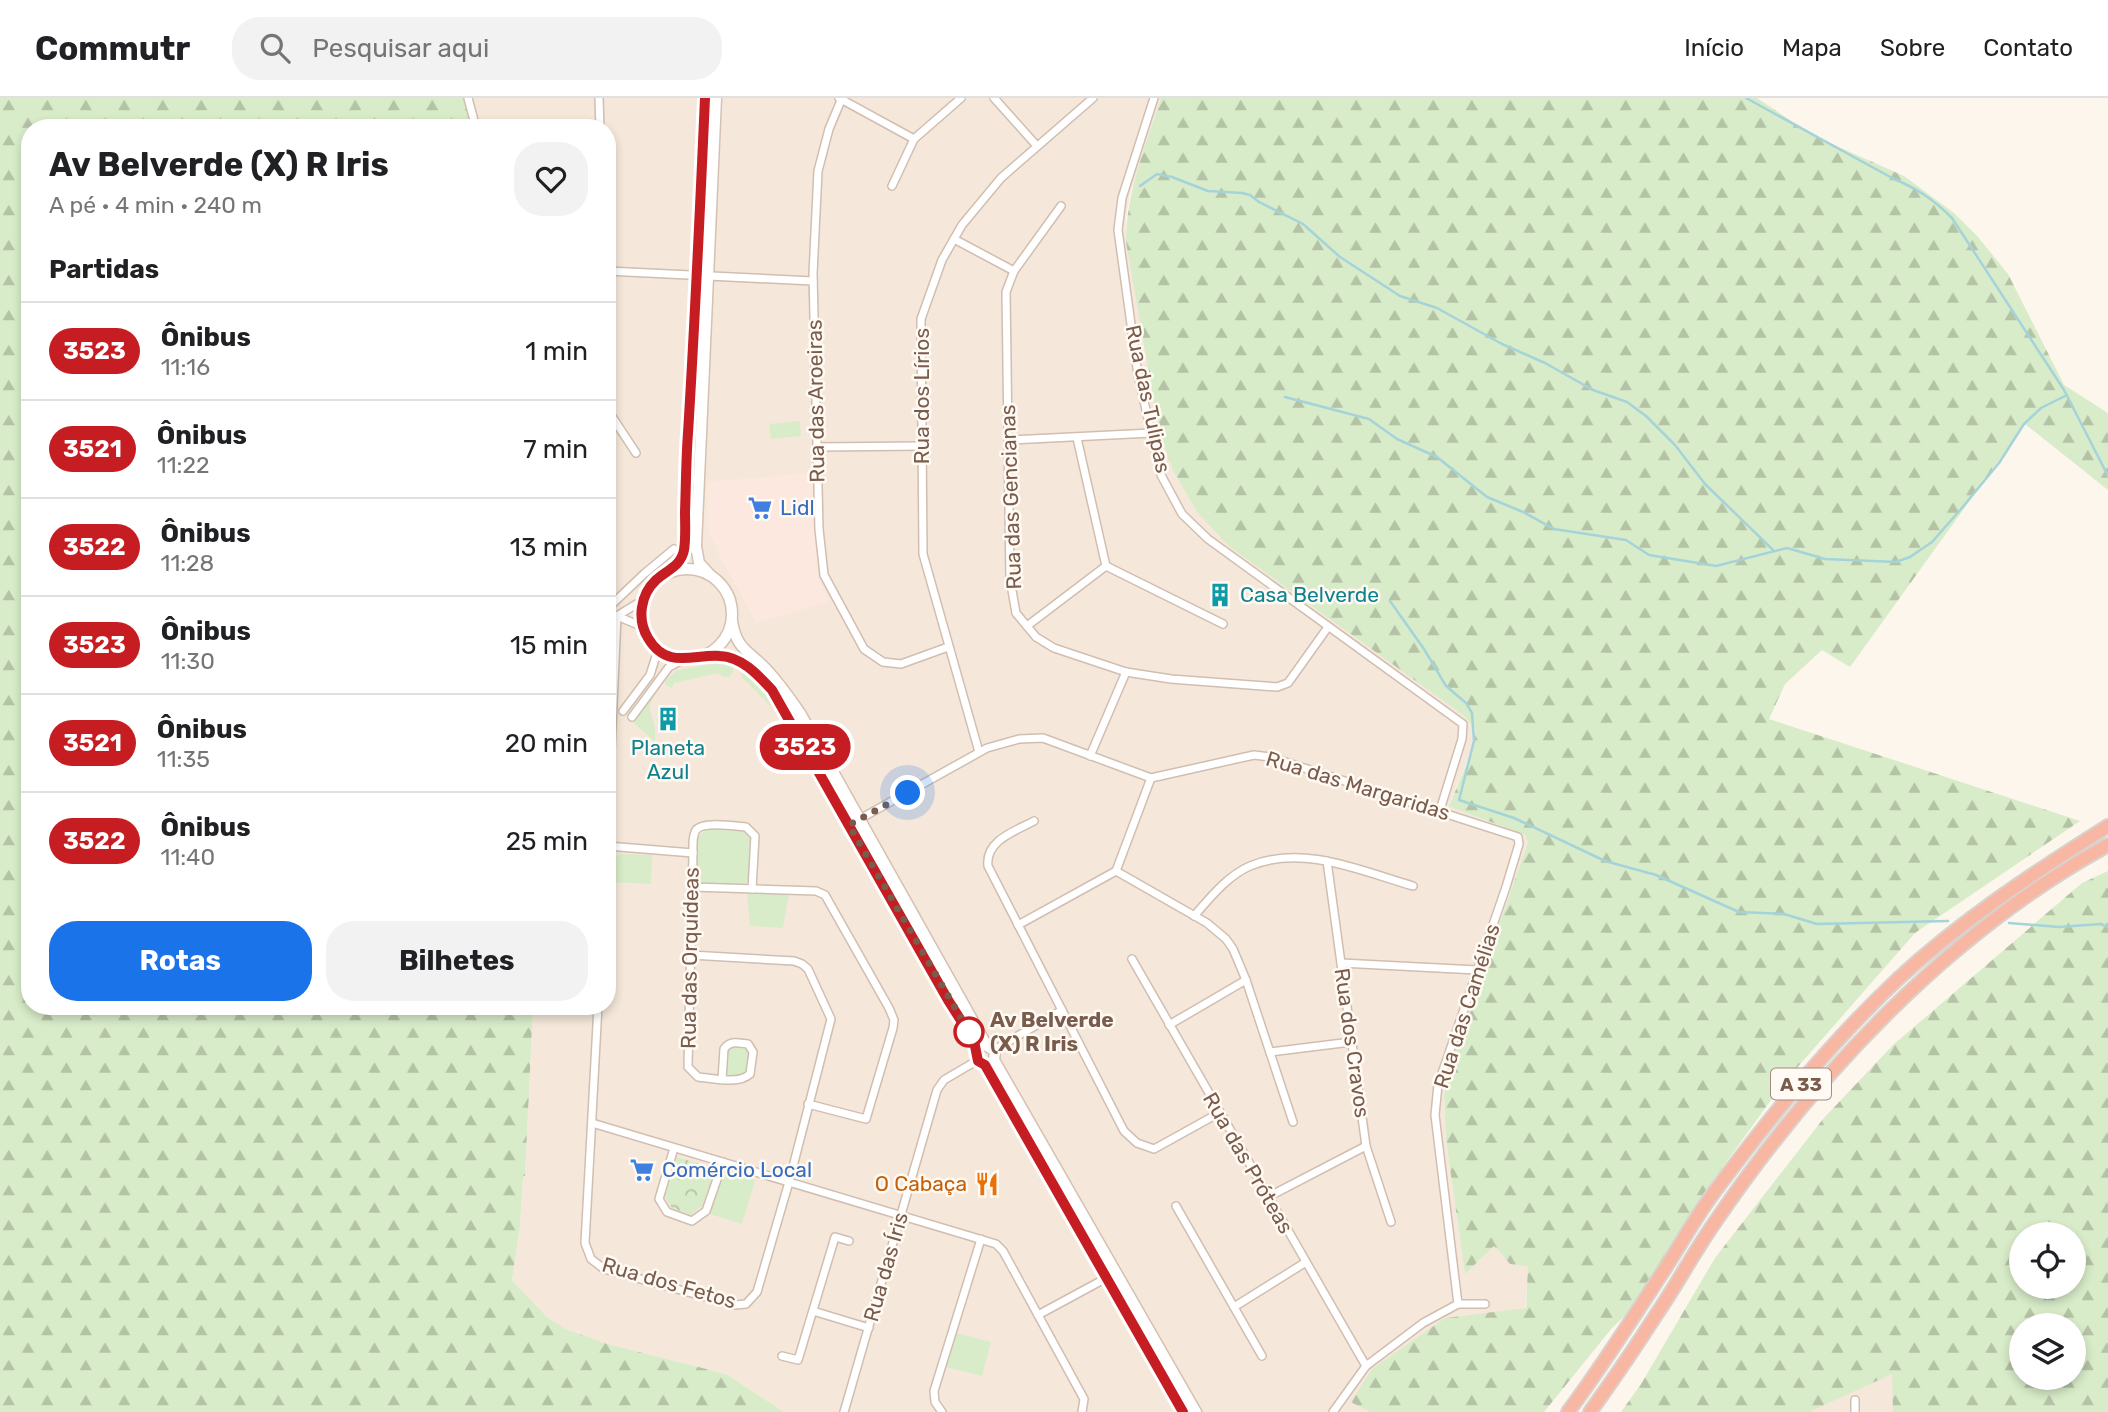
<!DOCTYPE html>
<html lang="pt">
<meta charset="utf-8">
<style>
:root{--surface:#fff;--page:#f2f2f2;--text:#202124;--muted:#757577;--line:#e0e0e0;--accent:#1a73e8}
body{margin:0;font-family:Rubik,sans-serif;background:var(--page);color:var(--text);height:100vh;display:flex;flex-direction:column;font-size:26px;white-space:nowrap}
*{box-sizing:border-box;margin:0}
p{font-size:23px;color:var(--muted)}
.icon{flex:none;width:38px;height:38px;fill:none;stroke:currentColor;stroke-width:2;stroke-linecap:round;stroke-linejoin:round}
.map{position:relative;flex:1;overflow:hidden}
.drawer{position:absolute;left:21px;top:21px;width:595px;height:896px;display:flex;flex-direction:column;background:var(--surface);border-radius:28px;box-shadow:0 4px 10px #0003}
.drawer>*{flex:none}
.badge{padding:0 14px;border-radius:23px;font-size:24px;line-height:46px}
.buttons{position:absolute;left:2009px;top:1124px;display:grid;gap:14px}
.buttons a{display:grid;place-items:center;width:77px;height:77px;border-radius:50%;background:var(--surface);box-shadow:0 4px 10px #0003;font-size:35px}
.you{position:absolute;width:35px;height:35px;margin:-18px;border:5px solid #fff;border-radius:50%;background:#1a73e8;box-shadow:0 0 0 10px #1a73e833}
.map>.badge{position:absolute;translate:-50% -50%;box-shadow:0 0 0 4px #fff}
h2{padding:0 28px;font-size:26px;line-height:63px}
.round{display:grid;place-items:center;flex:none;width:74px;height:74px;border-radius:28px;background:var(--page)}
.head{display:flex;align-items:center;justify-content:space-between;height:119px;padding:0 28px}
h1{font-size:33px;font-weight:700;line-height:52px}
.button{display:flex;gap:14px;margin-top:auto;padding:14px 28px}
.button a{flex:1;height:80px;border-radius:28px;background:var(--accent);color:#fff;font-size:28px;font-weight:700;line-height:80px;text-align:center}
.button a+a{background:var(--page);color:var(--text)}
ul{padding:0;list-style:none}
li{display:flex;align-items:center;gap:21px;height:98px;padding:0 28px;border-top:2px solid var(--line)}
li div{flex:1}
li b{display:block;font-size:26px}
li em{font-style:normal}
li .badge{min-width:77px;font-weight:700;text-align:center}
header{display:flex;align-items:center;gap:42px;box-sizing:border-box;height:98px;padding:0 35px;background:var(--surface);border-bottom:2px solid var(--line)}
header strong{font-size:33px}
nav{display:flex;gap:38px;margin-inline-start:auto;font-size:24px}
.search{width:490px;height:63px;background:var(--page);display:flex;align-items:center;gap:18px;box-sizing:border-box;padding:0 24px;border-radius:28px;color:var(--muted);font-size:26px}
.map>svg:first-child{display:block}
.residential{fill:#f5e8da}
.commercial{fill:#fde8e0}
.grass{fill:#d8ecc9}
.forest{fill:url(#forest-firs);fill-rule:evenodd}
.park{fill:url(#park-crowns)}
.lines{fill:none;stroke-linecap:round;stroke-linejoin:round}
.stream{stroke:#a5d3da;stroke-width:2.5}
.minor-casing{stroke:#d1beb0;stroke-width:10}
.secondary-casing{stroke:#d6c0b0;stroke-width:13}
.motorway-casing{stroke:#dad1cd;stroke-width:16}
.minor{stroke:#fff;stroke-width:7}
.secondary{stroke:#fff;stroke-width:10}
.motorway{stroke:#f7b7a3;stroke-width:12}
.line-casing{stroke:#fff;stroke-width:16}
.line{stroke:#c61d23;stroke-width:10}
.walk{stroke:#7a5c4d;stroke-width:7;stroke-dasharray:0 12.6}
.stop-dot{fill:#fff;stroke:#c61d23;stroke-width:3.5}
.labels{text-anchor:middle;stroke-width:5;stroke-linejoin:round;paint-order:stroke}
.shield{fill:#fffaf3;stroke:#a28b7f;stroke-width:2}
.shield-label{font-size:19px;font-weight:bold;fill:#7a5c4d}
.street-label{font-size:21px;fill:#7a5c4d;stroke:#fffaf3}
.shop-label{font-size:21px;fill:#366cbe;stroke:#fffaf3;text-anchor:start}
.culture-label{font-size:21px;fill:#0d838f;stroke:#fffaf3;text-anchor:start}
.stop-label{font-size:21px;font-weight:bold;fill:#7a5c4d;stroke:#fffaf3;text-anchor:start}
.food-label{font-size:21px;fill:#c56008;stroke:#fffaf3;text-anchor:end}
</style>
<header>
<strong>Commutr</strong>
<div class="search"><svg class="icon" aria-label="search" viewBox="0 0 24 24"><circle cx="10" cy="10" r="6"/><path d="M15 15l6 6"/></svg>Pesquisar aqui</div>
<nav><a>Início</a><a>Mapa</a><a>Sobre</a><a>Contato</a></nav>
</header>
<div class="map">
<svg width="2108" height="1314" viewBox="0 0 2108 1314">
<defs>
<pattern id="forest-firs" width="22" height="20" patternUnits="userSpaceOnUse" patternTransform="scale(1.75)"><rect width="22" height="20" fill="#d8ecc9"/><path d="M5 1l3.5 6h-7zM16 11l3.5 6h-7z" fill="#b4c2a5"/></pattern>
<pattern id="park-crowns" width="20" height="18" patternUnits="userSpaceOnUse" patternTransform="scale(1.75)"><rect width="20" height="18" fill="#d8ecc9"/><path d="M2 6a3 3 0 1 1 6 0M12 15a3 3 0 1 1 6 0" fill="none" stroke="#b4c2a5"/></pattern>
</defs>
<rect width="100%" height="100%" fill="#fdf6ec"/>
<g class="residential">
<polygon points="464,0 1161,0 1130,96 1126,120 1126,144 1132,173 1463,617 1477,631 1469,659 1449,707 1525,737 1528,744 1454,955 1444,996 1446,1042 1465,1175 1494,1148 1510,1166 1529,1167 1525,1211 1445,1220 1352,1304 1370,1314 784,1314 726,1276 604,1245 566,1231 548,1220 512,1182 520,1128 523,1078 525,1077 533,908 607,908 607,30 472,30"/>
<polygon points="1910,1244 1907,1314 1803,1314"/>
</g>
<polygon class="commercial" points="814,375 818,481 829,503 757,525 720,459 708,430 707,384"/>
<g class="grass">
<polygon points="800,323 801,338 771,341 769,326"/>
<polygon points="724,564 735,569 729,579 724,579 718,575 674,585 672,590 666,587 665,583 677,572"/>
<path d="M742,571C757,581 767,593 777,607L775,609L769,607L741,578Z"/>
<polygon points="659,590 649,608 655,630 655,644 634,625"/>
<path d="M707,731C721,732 741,728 750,739L748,782L745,786L701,787L696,783L698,739Z"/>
<polygon points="620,756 652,757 651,786 608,784 611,763"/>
<polygon points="747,794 789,795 783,830 750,828"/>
<polygon points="730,948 745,948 750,951 747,976 741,979 725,978 726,952"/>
<polygon points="732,1073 755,1082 742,1126 710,1116 723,1079 726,1075"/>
<polygon points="956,1235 991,1244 982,1278 946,1269"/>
</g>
<g class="forest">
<polygon points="0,0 464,0 472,30 30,30 30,908 533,908 525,1078 523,1078 520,1128 512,1182 548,1220 566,1231 604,1245 726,1276 784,1314 0,1314"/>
<path d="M1161,0H1757L1814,38L1904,78L1954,115L1978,139L2008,176L2064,287L2108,315V392L2025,326L1850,569L1822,552L1785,586L1769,621L2080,723L1915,835L1781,988L1704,1095L1632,1211L1612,1230L1544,1314H1370L1351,1304L1372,1271L1445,1220L1526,1210L1528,1168L1510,1166L1494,1148L1465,1176L1446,1042L1444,996L1454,955L1528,744L1525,737L1449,708L1472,653L1476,631L1463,617L1230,449L1198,415L1174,374L1160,338L1126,144C1126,94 1146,47 1161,0Z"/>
<path d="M2108,773V1314H1893L1892,1276L1809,1314H1621L1641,1286L1715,1160L1823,1021L1893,947L2082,785ZM2021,1136H2074V1188H2021ZM2021,1227H2074V1279H2021Z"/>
</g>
<polygon class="park" points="677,1059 716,1071 702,1108 691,1117 672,1110 665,1099"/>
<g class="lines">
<g class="stream">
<path d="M1746,0L1894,81C1918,91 1934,102 1952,120L2064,292L2108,378"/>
<polyline points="1140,88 1157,76 1172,79 1208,93 1242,95 1250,97 1259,104 1303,126 1340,159 1400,198 1437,210 1502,246 1545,265 1593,292 1627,304 1646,318 1675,347 1705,386 1773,452"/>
<polyline points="1285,299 1369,321 1397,341 1437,359 1487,399 1523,414 1554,431 1626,442 1649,457 1716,468 1787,450 1825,461 1896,464 1910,459 1932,444 1961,411 1999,365 2024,326 2041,310 2067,297"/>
<polyline points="1390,503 1424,551 1446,588 1466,605 1472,615 1474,643 1459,702 1514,720 1605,763 1656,777 1739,814 1784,816 1817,826 1948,823"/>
<polyline points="2009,825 2059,829 2101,826 2108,829"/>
</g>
<g class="minor-casing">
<g id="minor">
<polyline points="468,0 476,30"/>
<polyline points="599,0 600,30"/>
<polyline points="839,0 914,41"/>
<polyline points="842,0 829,31 818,73 813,176 819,431 824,477 864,551 883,564 901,566 948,549"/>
<polyline points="994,0 1037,48"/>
<polyline points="1154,0 1122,100 1118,132 1138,277 1161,377 1182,416 1208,441 1463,626 1462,641 1440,712"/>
<polyline points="892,88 914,41 961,0"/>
<polyline points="1061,108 1014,173 1006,194 1010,481 1016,515 1036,539 1054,550 1126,574 1171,581 1277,589 1288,585 1328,529"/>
<polyline points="954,141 1014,173"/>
<polyline points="607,173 813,183"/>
<polyline points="607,311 636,355"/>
<polyline points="1077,340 1106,468 1223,526"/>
<polyline points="1009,342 1151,335"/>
<polyline points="817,349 922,348"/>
<polyline points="607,511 645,475 674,451"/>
<polyline points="617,518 643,529"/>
<polyline points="607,520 617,518 643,502"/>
<polyline points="1027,528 1106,468"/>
<polyline points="623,613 650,577 658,552"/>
<polyline points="632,619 669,569 682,562"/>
<polyline points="979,654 923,456 921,221 942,162 962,127 1001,80 1093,0"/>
<polyline points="1090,658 1126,574"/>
<path d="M1034,723C1016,733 985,742 988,768L1124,1033L1137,1045L1154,1051L1219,1015"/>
<polyline points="849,727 987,650 1019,641 1043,640 1151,680 1254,657 1270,659 1518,739 1519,746 1506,789 1438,987 1435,1017 1458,1206"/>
<polyline points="607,741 617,518"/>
<polyline points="607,748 693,755"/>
<polyline points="1327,763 1366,1048 1391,1124"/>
<polyline points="1116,773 1207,825 1226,841 1233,851 1246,882 1293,1024"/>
<polyline points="692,789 816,793 825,797 889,910 894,922 893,930 866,1021 808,1006"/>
<path d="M1194,818C1210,800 1227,778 1250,768C1303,746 1361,773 1413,788"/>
<polyline points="1018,827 1116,773 1151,680"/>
<polyline points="1132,861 1366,1268"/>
<polyline points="1341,865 1477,872"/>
<polyline points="598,908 585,1145 591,1161 604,1171 735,1207 746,1206 757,1194 789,1084 831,921 808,871 802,866 794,863 691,857"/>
<polyline points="1169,927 1246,882"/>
<polyline points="994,952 1062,912"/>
<polyline points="1270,954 1351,944"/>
<path d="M722,981L724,951C730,942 738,945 748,946L753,954L750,976C738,987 712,980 698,979L688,969L693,755C693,748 692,738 696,732C703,723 735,728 746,729L755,738L752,791"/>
<polyline points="592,1025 996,1146 1003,1153 1084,1301 1082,1314"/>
<polyline points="674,1050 659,1101 667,1114 692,1123 706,1113 723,1064"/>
<polyline points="1268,1099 1366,1048"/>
<polyline points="1176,1108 1262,1258"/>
<polyline points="1234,1209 1306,1164"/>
<polyline points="813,1213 869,1230"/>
<polyline points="1038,1217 1110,1178"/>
<polyline points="782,1258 798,1262 835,1139 849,1143"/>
<polyline points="1855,1302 1855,1314"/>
<polyline points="844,1314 937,992 944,982 978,962"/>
<polyline points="942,1314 935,1304 934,1293 981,1141"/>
<polyline points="1333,1314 1366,1268 1423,1225 1458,1206 1485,1206"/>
</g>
</g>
<g class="secondary-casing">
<g id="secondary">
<circle cx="687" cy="516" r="45"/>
<polyline points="667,475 677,466 684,452 705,0"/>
<polyline points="710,477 699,465 696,448 716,0"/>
<path d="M732,523C736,551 749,553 766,571C779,585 789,599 800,615L987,948L995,953L994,962L1196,1314"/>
<path d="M698,560C737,556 747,564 772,592L948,902L974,943L978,963L985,966L1183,1314"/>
</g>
</g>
<g class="motorway-casing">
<g id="motorway">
<path d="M1568,1314C1603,1267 1634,1218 1666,1169C1682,1144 1697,1117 1715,1093C1771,1018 1830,945 1898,881C1962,822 2035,774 2108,728"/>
<path d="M1590,1314C1613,1282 1635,1250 1656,1217C1676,1188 1693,1156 1713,1127C1815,977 1948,835 2108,747"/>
</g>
</g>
<use href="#minor" class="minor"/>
<use href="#secondary" class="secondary"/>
<use href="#motorway" class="motorway"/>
</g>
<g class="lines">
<g class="line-casing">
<path id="line" d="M705,0C700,112 695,223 688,335C686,361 686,388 685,414C685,427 686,440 684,452C681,468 667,472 656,482C640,497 637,522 648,540C667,572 693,556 720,558C742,559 758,577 772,592L948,902L974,943L978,963L985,967L1183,1314"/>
</g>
<use href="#line" class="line"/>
<polyline class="walk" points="908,695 849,727 969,934"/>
</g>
<defs>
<g id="supermarket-bare" transform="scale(1.89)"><path d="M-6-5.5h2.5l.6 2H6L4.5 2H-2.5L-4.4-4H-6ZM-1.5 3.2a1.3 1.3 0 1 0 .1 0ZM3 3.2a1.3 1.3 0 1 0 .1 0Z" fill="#3f7fe0" stroke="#fffaf3" stroke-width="2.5" paint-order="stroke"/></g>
<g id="building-bare" transform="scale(1.89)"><path d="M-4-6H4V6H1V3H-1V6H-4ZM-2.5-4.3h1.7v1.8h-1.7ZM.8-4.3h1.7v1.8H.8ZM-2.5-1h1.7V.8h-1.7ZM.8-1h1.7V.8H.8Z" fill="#0f9aa8" stroke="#fffaf3" stroke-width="2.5" paint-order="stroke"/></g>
<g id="restaurant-bare" transform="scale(1.89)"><path d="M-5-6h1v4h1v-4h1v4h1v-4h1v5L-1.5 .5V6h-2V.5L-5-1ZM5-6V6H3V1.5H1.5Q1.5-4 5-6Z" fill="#e8710a" stroke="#fffaf3" stroke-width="2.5" paint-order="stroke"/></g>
</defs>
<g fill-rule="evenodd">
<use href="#supermarket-bare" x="760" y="410"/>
<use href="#building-bare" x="1220" y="497"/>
<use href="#building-bare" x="668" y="621"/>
<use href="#supermarket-bare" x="642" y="1072"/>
<use href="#restaurant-bare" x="987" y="1086"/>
</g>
<circle class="stop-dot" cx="969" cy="934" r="14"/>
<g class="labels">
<rect class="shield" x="1771" y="970.5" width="60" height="31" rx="5"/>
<g class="shield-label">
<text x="1801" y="993">A 33</text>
</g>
<g class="street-label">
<text transform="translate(922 298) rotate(-90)" y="7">Rua dos Lírios</text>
<text transform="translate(1148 301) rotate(78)" y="7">Rua das Tulipas</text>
<text transform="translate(816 303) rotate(-91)" y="7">Rua das Aroeiras</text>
<text transform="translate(1011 399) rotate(-92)" y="7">Rua das Gencianas</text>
<text transform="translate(1358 688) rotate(17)" y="7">Rua das Margaridas</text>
<text transform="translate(690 860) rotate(-89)" y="7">Rua das Orquídeas</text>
<text transform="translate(1467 908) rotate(-72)" y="7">Rua das Camélias</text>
<text transform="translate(1352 945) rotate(82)" y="7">Rua dos Cravos</text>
<text transform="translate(1248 1065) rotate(60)" y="7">Rua das Próteas</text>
<text transform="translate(886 1169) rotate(-74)" y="7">Rua das Íris</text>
<text transform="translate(669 1185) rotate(16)" y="7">Rua dos Fetos</text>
</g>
<g class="shop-label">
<text x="780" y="417">Lidl</text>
<text x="662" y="1079">Comércio Local</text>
</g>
<g class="culture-label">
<text x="1240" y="504">Casa Belverde</text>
<text x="668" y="657" text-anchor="middle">Planeta<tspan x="668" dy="24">Azul</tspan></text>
</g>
<g class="stop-label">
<text x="990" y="929">Av Belverde<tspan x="990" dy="24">(X) R Iris</tspan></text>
</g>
<g class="food-label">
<text x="967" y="1093">O Cabaça</text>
</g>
</g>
</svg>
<div class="buttons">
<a><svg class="icon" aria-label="locate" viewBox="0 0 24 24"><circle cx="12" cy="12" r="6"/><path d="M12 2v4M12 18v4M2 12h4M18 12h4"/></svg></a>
<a><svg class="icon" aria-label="layers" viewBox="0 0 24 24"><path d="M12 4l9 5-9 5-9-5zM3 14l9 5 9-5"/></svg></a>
</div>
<div class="you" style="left:908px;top:695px"></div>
<b class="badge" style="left:805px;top:649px;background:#c61d23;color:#fff">3523</b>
<section class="drawer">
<div class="head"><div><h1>Av Belverde (X) R Iris</h1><p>A pé · 4 min · 240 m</p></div><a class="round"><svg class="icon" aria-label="heart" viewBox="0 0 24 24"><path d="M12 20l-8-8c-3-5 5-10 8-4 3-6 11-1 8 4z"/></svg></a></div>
<h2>Partidas</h2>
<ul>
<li><span class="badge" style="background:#c61d23;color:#fff">3523</span><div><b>Ônibus</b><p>11:16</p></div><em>1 min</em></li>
<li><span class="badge" style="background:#c61d23;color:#fff">3521</span><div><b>Ônibus</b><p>11:22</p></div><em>7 min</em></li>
<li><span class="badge" style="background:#c61d23;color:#fff">3522</span><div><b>Ônibus</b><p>11:28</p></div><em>13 min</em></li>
<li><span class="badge" style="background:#c61d23;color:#fff">3523</span><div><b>Ônibus</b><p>11:30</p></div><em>15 min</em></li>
<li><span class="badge" style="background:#c61d23;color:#fff">3521</span><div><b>Ônibus</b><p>11:35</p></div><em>20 min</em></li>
<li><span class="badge" style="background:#c61d23;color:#fff">3522</span><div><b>Ônibus</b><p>11:40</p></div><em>25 min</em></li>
</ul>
<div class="button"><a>Rotas</a><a>Bilhetes</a></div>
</section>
</div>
